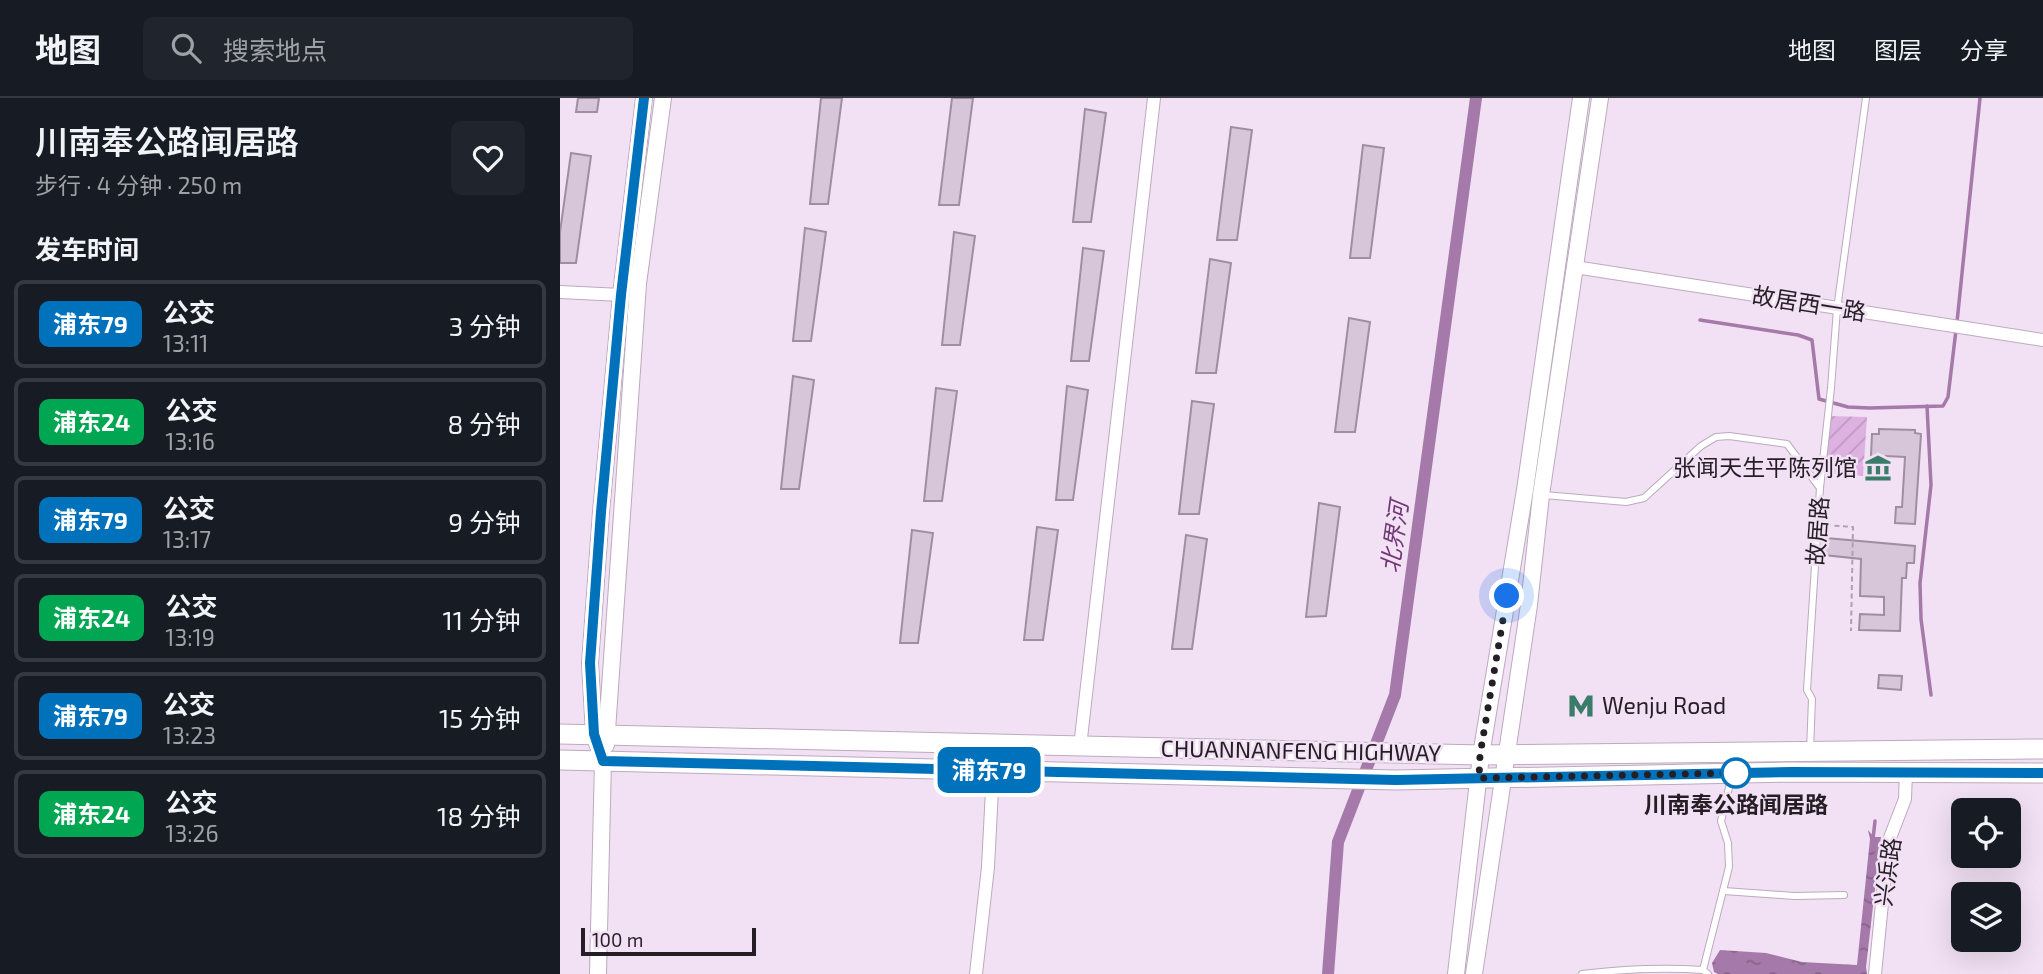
<!DOCTYPE html>
<html lang="zh">
<meta charset="utf-8">
<style>
:root{--surface:#171b24;--page:#20242c;--text:#f1f3f6;--muted:#9ea1a6;--line:#363941}
body{margin:0;font-family:"Exo 2","Noto Sans SC",sans-serif;background:var(--page);color:var(--text);height:100vh;display:flex;flex-direction:column;font-size:26px;white-space:nowrap}
*{box-sizing:border-box;margin:0}
p{font-size:23px;color:var(--muted)}
.icon{flex:none;width:38px;height:38px;fill:none;stroke:currentColor;stroke-width:2;stroke-linecap:round;stroke-linejoin:round}
.map{position:relative;flex:1;overflow:hidden}
.sheet{display:flex;flex-direction:column;background:var(--surface);width:560px}
.sheet>*{flex:none}
.badge{padding:0 14px;border-radius:10px;font-size:24px;line-height:46px}
.controls{position:absolute;left:1391px;top:700px;display:grid;gap:14px}
.controls a{display:grid;place-items:center;width:70px;height:70px;border-radius:10px;background:var(--surface);box-shadow:0 7px 28px #0002;font-size:35px}
.scale{position:absolute;left:21px;bottom:18px;width:175px;box-sizing:border-box;padding-left:7px;border:4px solid #251e25;border-top:0;font-size:19px;line-height:24px;white-space:nowrap;color:#251e25;-webkit-text-stroke:5px #f2e0f4;paint-order:stroke}
.you{position:absolute;width:35px;height:35px;margin:-18px;border:5px solid #fff;border-radius:50%;background:#1a73e8;box-shadow:0 0 0 10px #1a73e833}
.map>.badge{position:absolute;translate:-50% -50%;box-shadow:0 0 0 4px #fff}
h2{padding:0 35px;font-size:26px;line-height:63px}
.round{display:grid;place-items:center;flex:none;width:74px;height:74px;border-radius:10px;background:var(--page)}
.summary{display:flex;align-items:center;justify-content:space-between;height:119px;padding:0 35px}
h1{font-size:33px;font-weight:600;line-height:52px}
ul{padding:0;list-style:none}
li{display:flex;align-items:center;gap:21px;height:88px;margin:0 14px 10px;padding:0 21px;border:4px solid var(--line);border-radius:10px}
li div{flex:1}
li b{display:block;font-size:26px}
li em{font-style:normal}
li .badge{min-width:77px;font-weight:700;text-align:center}
header{display:flex;align-items:center;gap:42px;box-sizing:border-box;height:98px;padding:0 35px;background:var(--surface);border-bottom:2px solid var(--line)}
header strong{font-size:33px}
nav{display:flex;gap:38px;margin-inline-start:auto;font-size:24px}
.search{width:490px;height:63px;background:var(--page);display:flex;align-items:center;gap:18px;box-sizing:border-box;padding:0 24px;border-radius:10px;color:var(--muted);font-size:26px}
main{display:flex;flex:1;min-height:0}
.map>svg:first-child{display:block}
.garden{fill:url(#garden-furrows)}
.water{fill:url(#water-ripples)}
.lines{fill:none;stroke-linecap:round;stroke-linejoin:round}
.stream{stroke:#a579a9;stroke-width:3.5}
.canal{stroke:#a579a9;stroke-width:12}
.building{fill:#d7c6d9;stroke:#9f8ea1;stroke-width:2}
.lane-casing{stroke:#bcaabd;stroke-width:8}
.street-casing{stroke:#bcaabd;stroke-width:14}
.secondary-casing{stroke:#bcaabd;stroke-width:18}
.primary-casing{stroke:#bcaabd;stroke-width:21}
.path{stroke:#aea0af;stroke-width:2;stroke-dasharray:5 3.5;stroke-linecap:butt}
.lane{stroke:#fff;stroke-width:6}
.street{stroke:#fff;stroke-width:12}
.secondary{stroke:#fff;stroke-width:16}
.primary{stroke:#fff;stroke-width:19}
.line-casing{stroke:#fff;stroke-width:16}
.line{stroke:#0072bc;stroke-width:10}
.walk{stroke:#251e25;stroke-width:7;stroke-dasharray:0 12.6}
.stop-dot{fill:#fff;stroke:#0072bc;stroke-width:3.5}
.labels{text-anchor:middle;stroke-width:5;stroke-linejoin:round;paint-order:stroke}
.street-label{font-size:23px;fill:#251e25;stroke:#f2e0f4}
.poi-label{font-size:23px;fill:#251e25;stroke:#f2e0f4;text-anchor:end}
.stop-label{font-size:23px;font-weight:bold;fill:#251e25;stroke:#f2e0f4}
.water-label{font-size:24px;font-style:italic;fill:#703876;stroke:#f2e0f4}
</style>
<header>
<strong>地图</strong>
<div class="search"><svg class="icon" aria-label="search" viewBox="0 0 24 24"><circle cx="10" cy="10" r="6"/><path d="M15 15l6 6"/></svg>搜索地点</div>
<nav><a>地图</a><a>图层</a><a>分享</a></nav>
</header>
<main>
<section class="sheet">
<div class="summary"><div><h1>川南奉公路闻居路</h1><p>步行 · 4 分钟 · 250 m</p></div><a class="round"><svg class="icon" aria-label="heart" viewBox="0 0 24 24"><path d="M12 20l-8-8c-3-5 5-10 8-4 3-6 11-1 8 4z"/></svg></a></div>
<h2>发车时间</h2>
<ul>
<li><span class="badge" style="background:#0072bc;color:#fff">浦东79</span><div><b>公交</b><p>13:11</p></div><em>3 分钟</em></li>
<li><span class="badge" style="background:#00a651;color:#fff">浦东24</span><div><b>公交</b><p>13:16</p></div><em>8 分钟</em></li>
<li><span class="badge" style="background:#0072bc;color:#fff">浦东79</span><div><b>公交</b><p>13:17</p></div><em>9 分钟</em></li>
<li><span class="badge" style="background:#00a651;color:#fff">浦东24</span><div><b>公交</b><p>13:19</p></div><em>11 分钟</em></li>
<li><span class="badge" style="background:#0072bc;color:#fff">浦东79</span><div><b>公交</b><p>13:23</p></div><em>15 分钟</em></li>
<li><span class="badge" style="background:#00a651;color:#fff">浦东24</span><div><b>公交</b><p>13:26</p></div><em>18 分钟</em></li>
</ul>
</section>
<div class="map">
<svg width="1483" height="876" viewBox="0 0 1483 876">
<defs>
<pattern id="garden-furrows" width="10" height="10" patternUnits="userSpaceOnUse" patternTransform="scale(1.75)"><rect width="10" height="10" fill="#ddb2e1"/><path d="M-1 1l2-2M0 10L10 0M9 11l2-2" fill="none" stroke="#be99c1"/></pattern>
<pattern id="water-ripples" width="26" height="14" patternUnits="userSpaceOnUse" patternTransform="scale(1.75)"><rect width="26" height="14" fill="#a579a9"/><path d="M2 4q2-2 4 0t4 0M15 11q2-2 4 0t4 0" fill="none" stroke="#866389"/></pattern>
</defs>
<rect width="100%" height="100%" fill="#f2e0f4"/>
<polygon class="garden" points="1269,318 1307,319 1303,378 1265,375"/>
<polygon class="water" points="1308,732 1314,739 1321,739 1306,869 1307,876 1158,876 1154,874 1152,865 1160,852 1206,855 1242,864 1297,867 1310,741"/>
<g class="lines">
<g class="stream">
<polyline points="1140,222 1238,237 1252,242 1259,301 1288,309 1309,310 1383,308 1388,299 1396,232"/>
<polyline points="1397,224 1420,0"/>
<polyline points="1367,308 1371,387 1360,485 1361,521 1371,597"/>
<polyline points="1313,741 1315,723"/>
</g>
<polyline class="canal" points="768,876 778,744 835,597 916,0"/>
</g>
<g class="building">
<polygon points="18,0 39,0 37,14 16,14"/>
<polygon points="261,0 282,0 268,106 250,106"/>
<polygon points="392,0 413,0 399,107 379,107"/>
<polygon points="525,11 546,15 531,124 513,124"/>
<polygon points="671,29 692,32 677,142 657,142"/>
<polygon points="803,47 824,50 810,160 790,160"/>
<polygon points="11,55 31,58 16,165 0,165 0,134"/>
<polygon points="245,130 266,134 251,243 233,243"/>
<polygon points="394,134 415,138 400,247 382,247"/>
<polygon points="523,150 544,153 529,263 511,263"/>
<polygon points="650,161 671,165 656,275 636,275"/>
<polygon points="789,220 810,224 795,334 775,334"/>
<polygon points="233,278 254,282 239,391 221,391"/>
<polygon points="507,288 528,292 513,402 496,402"/>
<polygon points="376,290 397,293 382,403 364,403"/>
<polygon points="632,303 654,306 639,416 619,416"/>
<polygon points="1319,331 1355,332 1355,335 1361,336 1355,426 1335,425 1336,409 1342,409 1345,359 1326,358 1325,381 1310,380 1312,336 1319,336"/>
<polygon points="759,405 780,409 766,518 746,519"/>
<polygon points="477,429 498,432 483,542 464,542"/>
<polygon points="352,432 373,435 358,545 340,545"/>
<polygon points="626,437 647,441 632,551 612,551"/>
<polygon points="1266,440 1355,448 1354,465 1347,465 1346,480 1342,480 1340,533 1299,532 1300,516 1324,517 1324,499 1300,498 1301,461 1264,457"/>
<polygon points="1319,577 1342,578 1341,592 1318,590"/>
</g>
<g class="lines">
<g class="lane-casing">
<g id="lane">
<polyline points="984,397 1066,404 1084,400 1141,348 1156,339 1169,338 1227,346 1260,390"/>
<polyline points="1250,652 1252,601 1247,592 1260,390 1271,290 1277,211 1306,0"/>
<polyline points="1164,793 1234,798 1284,797"/>
<path d="M1022,876C1063,871 1102,869 1143,872"/>
<polyline points="1148,876 1143,872 1169,769 1168,745 1161,723 1172,677"/>
</g>
</g>
<g class="street-casing">
<g id="street">
<polyline points="1015,169 1483,242"/>
<polyline points="0,194 61,197"/>
<polyline points="520,649 594,0"/>
<polyline points="416,876 428,769 433,672"/>
<polyline points="1315,876 1328,745 1345,701 1346,674"/>
</g>
</g>
<g class="secondary-casing">
<g id="secondary">
<polyline points="46,647 78,186 103,0"/>
<polyline points="38,876 43,663 34,636 30,565 41,414 61,197 84,0"/>
<polyline points="896,876 921,657 965,392 1021,0"/>
<polyline points="914,876 969,507 981,397 1040,0"/>
</g>
</g>
<g class="primary-casing">
<g id="primary">
<polyline points="0,636 921,657 1483,651"/>
<polyline points="0,662 836,682 1231,674 1483,675"/>
</g>
</g>
<polyline class="path" points="1266,427 1293,429 1291,533"/>
<use href="#lane" class="lane"/>
<use href="#street" class="street"/>
<use href="#secondary" class="secondary"/>
<use href="#primary" class="primary"/>
</g>
<g class="lines">
<g class="line-casing">
<polyline id="line" points="84,0 61,197 41,414 30,565 34,636 43,663 836,682 1231,674 1483,675"/>
</g>
<use href="#line" class="line"/>
<polyline class="walk" points="947,498 920,657 919,680 1176,675"/>
</g>
<defs>
<g id="museum-bare" transform="scale(2.1)"><path d="M0-6L6-3V-2H-6V-3ZM-5-1h2V3h-2ZM-1-1h2V3h-2ZM3-1h2V3H3ZM-6 4H6V6H-6Z" fill="#3b7b6a" stroke="#f2e0f4" stroke-width="2.5" paint-order="stroke"/></g>
<g id="metro-bare" transform="scale(2.1)"><path d="M-5.5 5V-5H-3L0 0L3-5H5.5V5H3V-.5L0 4L-3-.5V5Z" fill="#3b7b6a" stroke="#f2e0f4" stroke-width="2.5" paint-order="stroke"/></g>
</defs>
<g fill-rule="evenodd">
<use href="#museum-bare" x="1318" y="370"/>
<use href="#metro-bare" x="1021" y="608"/>
</g>
<circle class="stop-dot" cx="1176" cy="675" r="14"/>
<g class="labels">
<g class="street-label">
<text transform="translate(1249 206) rotate(9)" y="8">故居西一路</text>
<text transform="translate(1258 433) rotate(-86)" y="8">故居路</text>
<text transform="translate(741 653) rotate(1)" y="8">CHUANNANFENG HIGHWAY</text>
<text transform="translate(1328 774) rotate(-82)" y="8">兴浜路</text>
</g>
<g class="poi-label">
<text x="1297" y="378">张闻天生平陈列馆</text>
<text x="1042" y="616" text-anchor="start">Wenju Road</text>
</g>
<g class="stop-label">
<text x="1176" y="715">川南奉公路闻居路</text>
</g>
<g class="water-label">
<text transform="translate(835 439) rotate(-82)" y="8">北界河</text>
</g>
</g>
</svg>
<div class="controls">
<a><svg class="icon" aria-label="locate" viewBox="0 0 24 24"><circle cx="12" cy="12" r="6"/><path d="M12 2v4M12 18v4M2 12h4M18 12h4"/></svg></a>
<a><svg class="icon" aria-label="layers" viewBox="0 0 24 24"><path d="M12 4l9 5-9 5-9-5zM3 14l9 5 9-5"/></svg></a>
</div>
<div class="scale">100 m</div>
<div class="you" style="left:947px;top:498px"></div>
<b class="badge" style="left:429px;top:672px;background:#0072bc;color:#fff">浦东79</b>
</div>
</main>
